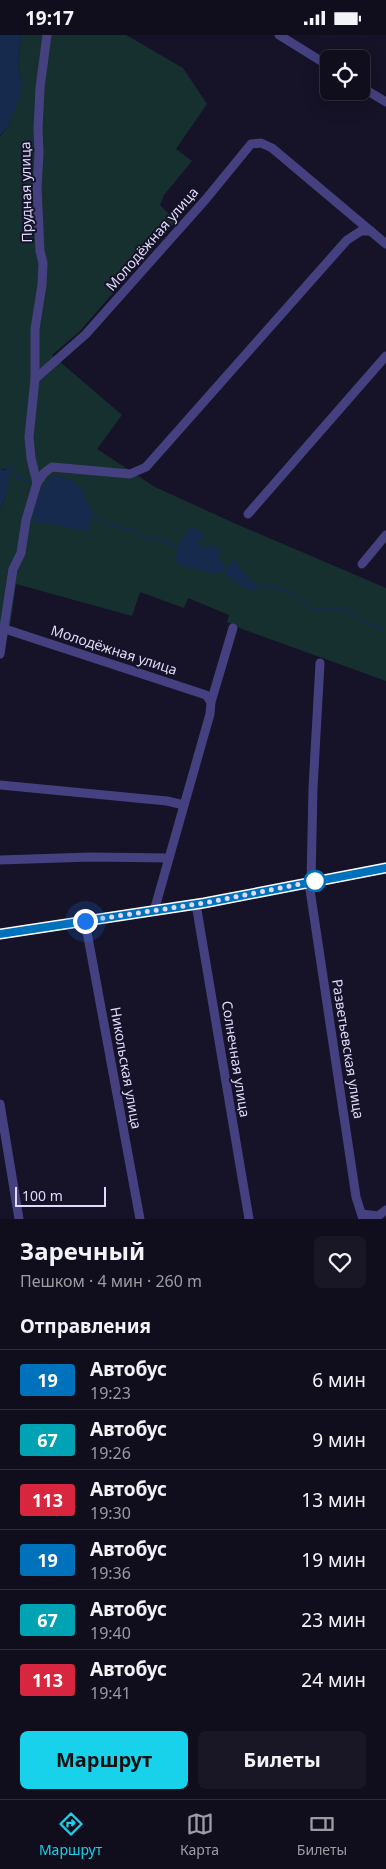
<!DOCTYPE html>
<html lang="ru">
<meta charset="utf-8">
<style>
:root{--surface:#100e1d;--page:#191726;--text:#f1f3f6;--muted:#9c9ca4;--line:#302e3b;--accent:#18d1ea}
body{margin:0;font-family:"Noto Sans",sans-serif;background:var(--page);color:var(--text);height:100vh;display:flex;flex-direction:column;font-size:19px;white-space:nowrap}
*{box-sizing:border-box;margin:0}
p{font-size:16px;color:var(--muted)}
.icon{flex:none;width:28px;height:28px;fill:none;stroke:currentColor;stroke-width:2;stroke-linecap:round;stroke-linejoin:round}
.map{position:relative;height:1184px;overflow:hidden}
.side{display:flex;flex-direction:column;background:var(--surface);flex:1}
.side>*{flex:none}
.badge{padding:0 10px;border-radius:4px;font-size:18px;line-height:32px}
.fabs{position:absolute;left:320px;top:15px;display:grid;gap:10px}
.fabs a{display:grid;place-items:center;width:50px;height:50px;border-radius:8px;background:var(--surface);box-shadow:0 5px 20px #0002,0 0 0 1px var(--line);font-size:25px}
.scale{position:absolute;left:15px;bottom:12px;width:91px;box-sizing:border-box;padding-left:5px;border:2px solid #dfdbfc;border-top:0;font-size:14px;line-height:18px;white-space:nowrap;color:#dfdbfc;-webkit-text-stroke:4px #161227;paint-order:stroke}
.you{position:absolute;width:25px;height:25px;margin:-12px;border:4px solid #fff;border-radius:50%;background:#1a73e8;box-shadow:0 0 0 8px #1a73e833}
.map>.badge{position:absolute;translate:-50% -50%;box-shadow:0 0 0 2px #fff}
h2{padding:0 20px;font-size:19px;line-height:45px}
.round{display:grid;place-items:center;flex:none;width:52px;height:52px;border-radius:8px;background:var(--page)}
.overview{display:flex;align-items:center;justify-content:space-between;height:85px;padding:0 20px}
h1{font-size:24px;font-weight:700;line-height:38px}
.cta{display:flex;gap:10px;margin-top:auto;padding:10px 20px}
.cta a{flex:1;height:58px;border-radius:8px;background:var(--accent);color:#111;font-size:20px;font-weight:700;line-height:58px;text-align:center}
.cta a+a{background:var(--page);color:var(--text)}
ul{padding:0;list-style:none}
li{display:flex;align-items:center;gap:15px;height:60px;padding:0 20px;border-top:1px solid var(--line)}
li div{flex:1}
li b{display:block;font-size:19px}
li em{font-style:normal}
li .badge{min-width:55px;font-weight:700;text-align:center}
.status{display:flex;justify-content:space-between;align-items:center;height:35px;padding:0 25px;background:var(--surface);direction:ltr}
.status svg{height:14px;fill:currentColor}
.tabs{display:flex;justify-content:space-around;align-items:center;height:70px;border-top:1px solid var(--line);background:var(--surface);font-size:14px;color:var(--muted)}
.tabs a{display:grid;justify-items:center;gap:2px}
.tabs .on{color:var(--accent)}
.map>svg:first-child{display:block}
.green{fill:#163030}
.water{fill:#162a4d}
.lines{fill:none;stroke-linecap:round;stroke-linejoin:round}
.stream{stroke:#162a4d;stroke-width:2}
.minor{stroke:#454181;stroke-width:9}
.line-casing{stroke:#fff;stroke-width:11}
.line{stroke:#0072bc;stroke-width:8}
.walk{stroke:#dfdbfc;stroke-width:5;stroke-dasharray:0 9}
.stop-dot{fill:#fff;stroke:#0072bc;stroke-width:2.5}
.labels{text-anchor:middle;stroke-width:4;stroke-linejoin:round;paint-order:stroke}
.street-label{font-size:14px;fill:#dfdbfc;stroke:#161227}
</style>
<div class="status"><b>19:17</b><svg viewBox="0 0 49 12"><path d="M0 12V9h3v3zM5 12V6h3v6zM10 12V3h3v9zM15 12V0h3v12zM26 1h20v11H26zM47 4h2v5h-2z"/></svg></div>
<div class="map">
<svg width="386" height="1184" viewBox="0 0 386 1184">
<rect width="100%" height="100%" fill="#161227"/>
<path class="green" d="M21,0H126L183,33L207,69L176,114L192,126L164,160L160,170L176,186L79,297L52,320L122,380L97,414L155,452L234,488L386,553V646L242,594L227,587L229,580L188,563L184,573L140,557L132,581L16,549L10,591L0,608V474C6,466 7,445 7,434H0V102L9,90L22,45L18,34Z"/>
<g class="water">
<polygon points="0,0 21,0 18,34 22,45 20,61 9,90 0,101"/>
<path d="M0,434L10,436C11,441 3,470 0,474Z"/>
<path d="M55,440L71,445L82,454L83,460L93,477L90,487V493L87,496C71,494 51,486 35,489C30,472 41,448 55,440Z"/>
<path d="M191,492L200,496L203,500L204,503L198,505V509L208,514L211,509L220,514V524L225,533H228L231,530L233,523C238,533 246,538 252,548L257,549L255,554L253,556L237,548L225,539L227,536L225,535L214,539L177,529C174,514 182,503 191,492Z"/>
</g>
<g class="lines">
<g class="stream">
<polyline points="7,434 12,432 17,443 33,447"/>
<path d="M92,483L96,481C115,493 113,493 134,493L146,504L158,503L178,512"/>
<polyline points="257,552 267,550 289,557 312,573 337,573 348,575 365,587 384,594"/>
</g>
<g class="minor">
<polyline points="279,0 329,31"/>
<polyline points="361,52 386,67"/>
<polyline points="35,344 35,294 42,250 43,228 40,216 37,153 39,118 38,94 40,53 47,0"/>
<polyline points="37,448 44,438 52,432 130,439 146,432 347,205 361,196 371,196"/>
<polyline points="248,479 386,321"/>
<polyline points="362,529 386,500"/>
<polyline points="5,594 206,660 211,667"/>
<polyline points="0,619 13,534 21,518 26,485 37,448 31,423 29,402 35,344 86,299 206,164 251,109 261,108 272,113 386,209"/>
<polyline points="0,750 167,766 184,770"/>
<polyline points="0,825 91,822 169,823"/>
<polyline points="311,847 313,753 320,628"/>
<polyline points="309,848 356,1162 363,1184"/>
<polyline points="196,869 249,1184"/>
<polyline points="154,876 210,679 211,667 233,593"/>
<polyline points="85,886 140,1184"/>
<polyline points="0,899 205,868 386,833"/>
<polyline points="0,1069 19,1184"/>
<polyline points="362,1179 378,1181 386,1175"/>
</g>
</g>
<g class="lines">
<g class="line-casing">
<polyline id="line" points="0,899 204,868 386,833"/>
</g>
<use href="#line" class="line"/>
<polyline class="walk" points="85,886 204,868 315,846"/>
</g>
<circle class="stop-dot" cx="315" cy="846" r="10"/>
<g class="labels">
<g class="street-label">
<text transform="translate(26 157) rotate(-91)" y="5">Прудная улица</text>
<text transform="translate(152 204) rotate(-49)" y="5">Молодёжная улица</text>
<text transform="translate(114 615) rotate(18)" y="5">Молодёжная улица</text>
<text transform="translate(348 1014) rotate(81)" y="5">Разветьевская улица</text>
<text transform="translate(236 1024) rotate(81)" y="5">Солнечная улица</text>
<text transform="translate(126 1033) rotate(80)" y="5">Никольская улица</text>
</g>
</g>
</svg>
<div class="fabs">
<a><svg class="icon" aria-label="locate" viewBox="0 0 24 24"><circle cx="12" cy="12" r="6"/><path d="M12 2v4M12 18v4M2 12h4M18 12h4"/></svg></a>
</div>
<div class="scale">100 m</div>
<div class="you" style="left:85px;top:886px"></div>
</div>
<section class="side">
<div class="overview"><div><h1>Заречный</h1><p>Пешком · 4 мин · 260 m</p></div><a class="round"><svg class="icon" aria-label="heart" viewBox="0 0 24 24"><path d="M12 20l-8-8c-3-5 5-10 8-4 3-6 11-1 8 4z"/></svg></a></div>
<h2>Отправления</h2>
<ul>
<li><span class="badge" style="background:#0072bc;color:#fff">19</span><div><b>Автобус</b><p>19:23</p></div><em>6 мин</em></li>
<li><span class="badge" style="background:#00a3b4;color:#fff">67</span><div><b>Автобус</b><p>19:26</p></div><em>9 мин</em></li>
<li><span class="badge" style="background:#d7263d;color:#fff">113</span><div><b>Автобус</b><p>19:30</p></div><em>13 мин</em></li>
<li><span class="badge" style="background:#0072bc;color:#fff">19</span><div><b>Автобус</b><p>19:36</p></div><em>19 мин</em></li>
<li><span class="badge" style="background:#00a3b4;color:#fff">67</span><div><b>Автобус</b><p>19:40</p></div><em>23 мин</em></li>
<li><span class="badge" style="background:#d7263d;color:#fff">113</span><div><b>Автобус</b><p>19:41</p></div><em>24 мин</em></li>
</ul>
<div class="cta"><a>Маршрут</a><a>Билеты</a></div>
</section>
<nav class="tabs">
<a class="on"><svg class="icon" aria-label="directions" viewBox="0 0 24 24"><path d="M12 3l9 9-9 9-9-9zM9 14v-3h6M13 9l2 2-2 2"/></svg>Маршрут</a>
<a><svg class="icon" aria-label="map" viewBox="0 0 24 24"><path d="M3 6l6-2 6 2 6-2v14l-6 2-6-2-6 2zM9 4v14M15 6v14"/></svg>Карта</a>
<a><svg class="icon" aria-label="tickets" viewBox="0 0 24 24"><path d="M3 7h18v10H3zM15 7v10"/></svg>Билеты</a>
</nav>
